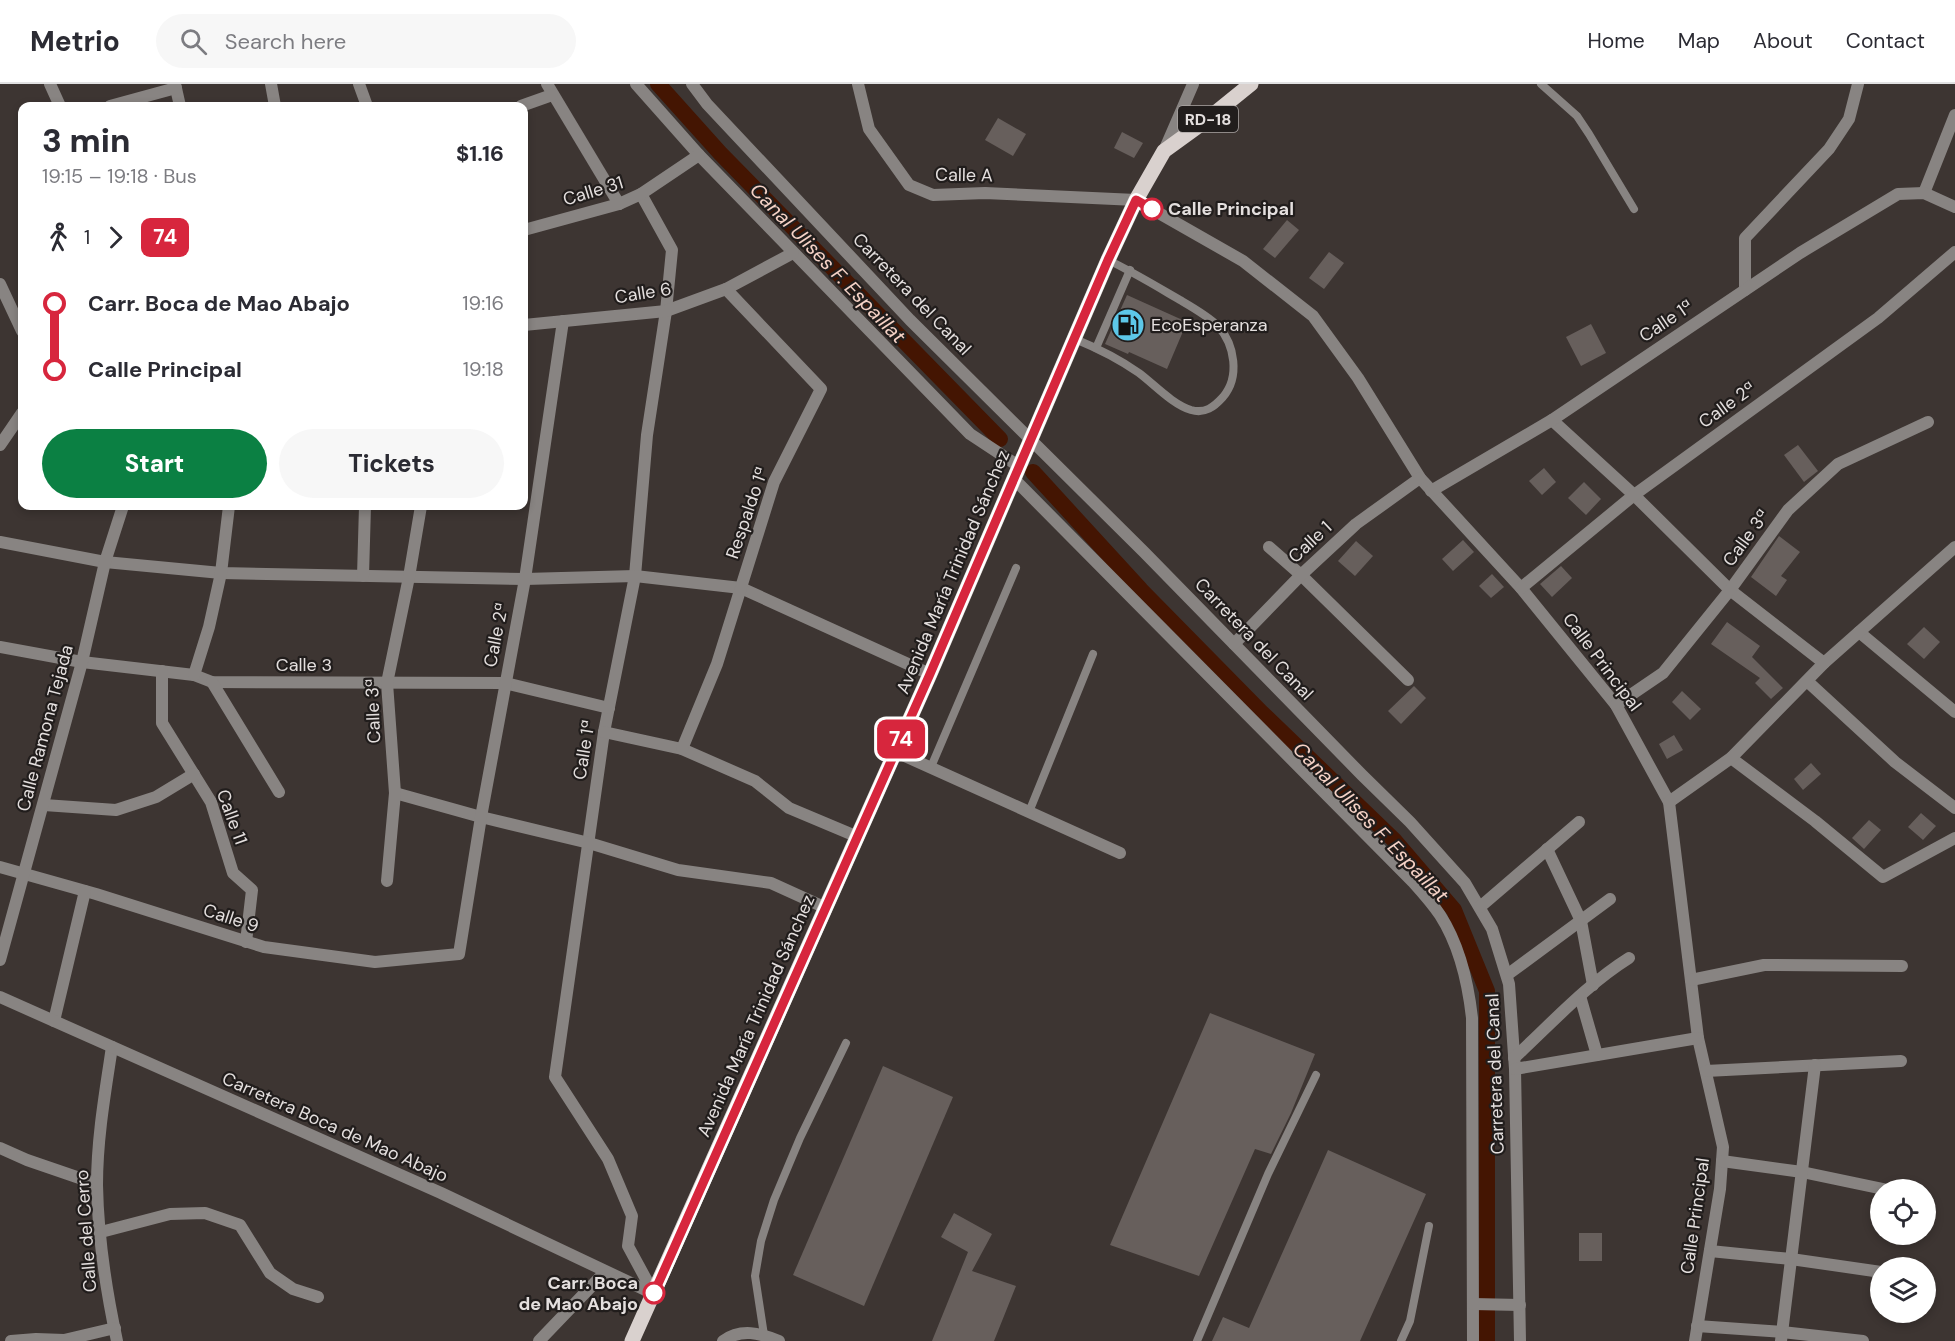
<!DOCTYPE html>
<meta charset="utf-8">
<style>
:root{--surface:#fff;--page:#f7f7f7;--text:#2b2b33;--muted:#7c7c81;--line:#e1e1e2;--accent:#0b8043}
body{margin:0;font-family:"DM Sans",sans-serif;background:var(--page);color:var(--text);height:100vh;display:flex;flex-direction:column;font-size:22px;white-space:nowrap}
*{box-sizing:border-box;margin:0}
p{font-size:20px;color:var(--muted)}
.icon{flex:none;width:33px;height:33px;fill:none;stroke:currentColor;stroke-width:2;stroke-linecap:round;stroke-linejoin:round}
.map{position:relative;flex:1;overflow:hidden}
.panel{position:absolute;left:18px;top:18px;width:510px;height:408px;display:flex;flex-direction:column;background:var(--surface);border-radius:12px;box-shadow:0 3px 9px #0003}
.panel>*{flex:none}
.badge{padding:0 12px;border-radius:9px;font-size:21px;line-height:39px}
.buttons{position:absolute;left:1870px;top:1095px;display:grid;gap:12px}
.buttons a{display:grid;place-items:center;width:66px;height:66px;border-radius:50%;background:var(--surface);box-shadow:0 3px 9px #0003;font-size:30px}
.map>.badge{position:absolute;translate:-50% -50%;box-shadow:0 0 0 3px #fff}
.legs{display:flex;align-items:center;gap:9px;height:66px;padding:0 24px;font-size:20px}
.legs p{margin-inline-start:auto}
.summary{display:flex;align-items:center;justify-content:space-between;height:102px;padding:0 24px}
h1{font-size:33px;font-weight:800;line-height:45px}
.button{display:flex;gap:12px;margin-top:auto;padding:12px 24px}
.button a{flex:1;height:69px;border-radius:36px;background:var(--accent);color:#fff;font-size:24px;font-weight:800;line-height:69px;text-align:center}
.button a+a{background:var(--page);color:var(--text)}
ul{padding:0 24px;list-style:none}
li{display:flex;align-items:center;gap:21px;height:66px;font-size:22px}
li i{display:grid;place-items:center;width:9px;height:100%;margin:0 8px;background:currentColor}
li i::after{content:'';width:15px;height:15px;margin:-8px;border:4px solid;border-radius:50%;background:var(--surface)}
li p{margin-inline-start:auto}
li:first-child i{background:linear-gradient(#0000 50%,currentColor 0)}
li:last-child i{background:linear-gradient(currentColor 50%,#0000 0)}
header{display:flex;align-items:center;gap:36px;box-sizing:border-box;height:84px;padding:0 30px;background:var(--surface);border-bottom:2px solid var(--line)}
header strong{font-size:28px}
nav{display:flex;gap:33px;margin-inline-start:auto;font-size:21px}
.search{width:420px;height:54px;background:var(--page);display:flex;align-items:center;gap:15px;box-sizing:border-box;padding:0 21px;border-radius:33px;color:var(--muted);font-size:22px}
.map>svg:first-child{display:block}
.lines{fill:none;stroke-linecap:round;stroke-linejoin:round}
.canal{stroke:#441502;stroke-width:16}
.building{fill:#675f5c}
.service{stroke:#888482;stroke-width:8}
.minor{stroke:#888482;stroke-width:12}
.tertiary{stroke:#888482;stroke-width:12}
.primary{stroke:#d9d1ce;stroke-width:15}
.line-1-casing{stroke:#fff;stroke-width:14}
.line-1{stroke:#d7263d;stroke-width:9}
.stop-1-dot{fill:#fff;stroke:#d7263d;stroke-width:3}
.labels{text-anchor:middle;stroke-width:4.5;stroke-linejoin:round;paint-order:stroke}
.shield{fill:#211d1c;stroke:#aaa5a4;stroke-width:1.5}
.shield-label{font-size:16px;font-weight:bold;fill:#e4dfde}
.street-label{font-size:18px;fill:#e4dfde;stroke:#211d1c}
.stop-label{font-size:18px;font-weight:bold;fill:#e4dfde;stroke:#211d1c;text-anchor:start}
.poi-label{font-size:18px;fill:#e4dfde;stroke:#211d1c;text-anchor:start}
.water-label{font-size:20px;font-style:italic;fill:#f5d2c6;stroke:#211d1c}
</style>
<header>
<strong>Metrio</strong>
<div class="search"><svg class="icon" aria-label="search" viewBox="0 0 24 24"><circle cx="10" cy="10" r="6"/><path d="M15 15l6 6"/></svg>Search here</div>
<nav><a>Home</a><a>Map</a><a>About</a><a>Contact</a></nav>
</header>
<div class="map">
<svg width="1955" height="1257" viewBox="0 0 1955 1257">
<rect width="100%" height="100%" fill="#3d3532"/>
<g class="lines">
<g class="canal">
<polyline points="658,0 720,69 1000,355"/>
<polyline points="1033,388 1141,506 1262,629 1394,756 1454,826 1487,907 1487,1257"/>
</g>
</g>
<g class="building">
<polygon points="998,34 1026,50 1013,72 985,56"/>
<polygon points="1122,48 1143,59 1134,74 1114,64"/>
<polygon points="1287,136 1299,146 1275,174 1263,165"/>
<polygon points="1329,168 1344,179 1324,205 1309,194"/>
<polygon points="1127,211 1187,238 1167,285 1129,268 1128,270 1105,260"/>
<polygon points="1591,240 1606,269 1581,282 1566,253"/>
<polygon points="1798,361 1818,387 1804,398 1784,371"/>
<polygon points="1544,384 1556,398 1542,411 1529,397"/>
<polygon points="1584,398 1601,415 1586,431 1568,414"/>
<polygon points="1779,452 1800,468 1781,492 1787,496 1776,512 1751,493"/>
<polygon points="1463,456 1474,468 1453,487 1442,475"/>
<polygon points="1356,457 1373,472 1355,492 1338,477"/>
<polygon points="1561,482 1572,494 1552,513 1540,500"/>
<polygon points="1492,490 1504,503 1491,514 1479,502"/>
<polygon points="1727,538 1760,562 1752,573 1783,604 1771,615 1755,599 1760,594 1711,560"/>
<polygon points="1924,543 1940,558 1924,575 1907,560"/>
<polygon points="1414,602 1426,614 1401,640 1388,627"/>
<polygon points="1682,607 1701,625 1690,636 1672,618"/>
<polygon points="1674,651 1683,666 1667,675 1659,660"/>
<polygon points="1811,679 1821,690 1803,706 1794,695"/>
<polygon points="1921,729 1936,742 1923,756 1908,743"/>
<polygon points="1869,736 1881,746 1864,765 1852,754"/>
<polygon points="1210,929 1315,970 1291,1029 1271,1070 1255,1065 1199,1192 1110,1161"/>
<polygon points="883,982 953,1013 864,1222 793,1191"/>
<polygon points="1328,1066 1426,1110 1360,1257 1212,1257 1223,1233 1249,1244"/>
<polygon points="954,1129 992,1150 972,1187 1016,1202 994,1257 932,1257 968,1168 941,1153"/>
<rect x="1579" y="1149" width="23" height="28"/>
</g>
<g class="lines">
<g class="service">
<polyline points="1541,0 1577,32 1589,50 1634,125"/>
<path d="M1075,255C1097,264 1119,275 1139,289C1155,301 1172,320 1191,326C1205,330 1214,323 1223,313C1240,293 1235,261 1218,242C1208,232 1192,223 1180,216C1156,202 1133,188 1108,176"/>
<polyline points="1096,264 1130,186"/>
<polyline points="931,683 1016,484"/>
<polyline points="1029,728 1093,570"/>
<polyline points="764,1251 755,1192 761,1157 774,1116 800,1054 846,959"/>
<polyline points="1197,1257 1268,1090 1316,991"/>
<polyline points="1401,1257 1410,1237 1429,1142"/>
</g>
<g class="minor">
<polyline points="50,0 60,22"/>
<polyline points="175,0 180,22"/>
<polyline points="271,0 275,22"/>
<polyline points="359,0 367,22"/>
<polyline points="547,0 619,120"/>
<polyline points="636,0 699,71 970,350 1020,383"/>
<polyline points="692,0 707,20 910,236 1144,468 1362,691 1410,738 1465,799 1492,845 1509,900 1515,985 1520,1257"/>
<polyline points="858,0 869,45 909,101 933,111 985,109 1136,116 1243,177 1313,232 1358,294 1420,394 1521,504 1616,621 1669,718 1698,954 1723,1063 1720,1105 1695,1257"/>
<polyline points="110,22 176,4"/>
<polyline points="521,22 552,11"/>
<polyline points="1164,67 1193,0"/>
<polyline points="1924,109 1955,31"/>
<polyline points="641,110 672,166 666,227 647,351 635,492 604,648 555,993 608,1075 632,1132 628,1162 654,1210"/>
<polyline points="524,146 619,120 641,110 699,71"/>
<polyline points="0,200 22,247"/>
<polyline points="1745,206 1745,154 1829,65 1849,35 1858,0"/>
<polyline points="524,241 666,227 726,205 793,169"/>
<polyline points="1552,336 1634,411 1730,506 1824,579"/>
<polyline points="0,361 22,329"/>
<path d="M1015,396L1413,798C1422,808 1432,819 1440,831C1460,862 1468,898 1472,934L1473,1257"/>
<polyline points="1431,407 1552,336 1800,169 1898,110 1924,109 1955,123"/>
<polyline points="0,458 105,478 221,489 525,495 635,492 741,504 930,590"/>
<polyline points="1269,463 1301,491 1408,596"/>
<polyline points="363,492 365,422"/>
<polyline points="1521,504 1634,411 1878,234 1955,168"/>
<polyline points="1859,548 1955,628"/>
<polyline points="1234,560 1301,491 1356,440 1420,394"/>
<polyline points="0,563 82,578 194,591 212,598 505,599 609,624"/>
<polyline points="162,587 162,639 211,718 233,789 252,806 246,858"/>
<polyline points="194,591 209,543 221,489 229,422"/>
<polyline points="1807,597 1895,678 1955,724"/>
<polyline points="212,598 279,708"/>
<polyline points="1616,621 1663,589 1730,506 1788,426 1838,380 1928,338"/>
<polyline points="604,648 682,665 755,697 789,724 858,753"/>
<polyline points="682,665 717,580 774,398 821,305 726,205"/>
<polyline points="896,668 1120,769"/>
<polyline points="1731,674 1815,737 1883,793 1955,754"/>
<polyline points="395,709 481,733 589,759 678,786 771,799 826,824"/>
<polyline points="1669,718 1731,674 1824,579 1955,463"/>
<polyline points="44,721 116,726 156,713 194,690"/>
<polyline points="1547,765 1581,837 1593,901"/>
<polyline points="0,783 96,810 264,863 375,878 459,870 481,733 525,495 563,237"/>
<polyline points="387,797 395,709 387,599 409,493 421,422"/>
<polyline points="1480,823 1579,738"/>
<polyline points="0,876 82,578 105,478 123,422"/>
<polyline points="1507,891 1610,815"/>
<polyline points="1691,896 1764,881 1902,882"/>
<polyline points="1580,912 1597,971"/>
<polyline points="54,937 85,807"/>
<path d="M112,963C105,1009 97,1055 97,1101C98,1153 106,1206 117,1257"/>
<path d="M1514,974C1551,940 1586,901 1629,874"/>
<polyline points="1515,985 1698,954"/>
<polyline points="1706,987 1901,977"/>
<polyline points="0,1064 27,1076 97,1100"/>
<polyline points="1722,1077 1802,1088 1888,1106"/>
<polyline points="101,1148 170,1130 205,1129 240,1141 270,1189 293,1205 318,1213"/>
<polyline points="1710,1167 1791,1175 1881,1188"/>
<polyline points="1473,1220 1520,1221"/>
<polyline points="1697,1242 1782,1248 1863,1257"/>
<polyline points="11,1257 36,1255 64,1256 115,1244"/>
<polyline points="539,1257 605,1188"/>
<path d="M723,1257C741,1244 760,1249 779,1257"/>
<polyline points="1781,1257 1815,981"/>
</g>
<polyline class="tertiary" points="0,913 441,1109 654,1210"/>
<polyline class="primary" points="632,1257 930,590 1108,176 1136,116 1164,67 1204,38 1251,0"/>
</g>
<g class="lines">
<g class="line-1-casing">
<polyline id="line-1" points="654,1209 930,590 1108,176 1136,116 1152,125"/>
</g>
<use href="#line-1" class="line-1"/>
</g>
<defs>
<g id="fuel-disc" transform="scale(1.725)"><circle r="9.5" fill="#5dc7e8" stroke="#211d1c"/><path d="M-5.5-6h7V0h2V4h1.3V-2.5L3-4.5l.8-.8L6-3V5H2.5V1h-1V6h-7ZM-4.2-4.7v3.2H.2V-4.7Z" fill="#111"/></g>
</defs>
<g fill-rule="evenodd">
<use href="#fuel-disc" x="1128" y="241"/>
</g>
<g class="stop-1-dot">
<circle cx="1152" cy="125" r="10"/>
<circle cx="654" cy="1209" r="10"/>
</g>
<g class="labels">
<rect class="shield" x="1178" y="22" width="60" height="26" rx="4.5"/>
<g class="shield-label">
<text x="1208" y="41">RD-18</text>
</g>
<g class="street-label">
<text transform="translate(964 91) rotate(1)" y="6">Calle A</text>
<text transform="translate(593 107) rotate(-17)" y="6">Calle 31</text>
<text transform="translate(643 209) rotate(-9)" y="6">Calle 6</text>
<text transform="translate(912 210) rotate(46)" y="6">Carretera del Canal</text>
<text transform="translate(1666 237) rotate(-34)" y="6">Calle 1ª</text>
<text transform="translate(1727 321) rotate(-36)" y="6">Calle 2ª</text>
<text transform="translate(747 429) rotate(-71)" y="6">Respaldo 1ª</text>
<text transform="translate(1746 454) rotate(-54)" y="6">Calle 3ª</text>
<text transform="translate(1310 458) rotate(-43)" y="6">Calle 1</text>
<text transform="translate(953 488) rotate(-67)" y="6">Avenida María Trinidad Sánchez</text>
<text transform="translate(496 551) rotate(-79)" y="6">Calle 2ª</text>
<text transform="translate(1254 555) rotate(46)" y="6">Carretera del Canal</text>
<text transform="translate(1602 578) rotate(53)" y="6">Calle Principal</text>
<text x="304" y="587">Calle 3</text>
<text transform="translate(373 627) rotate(-92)" y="6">Calle 3ª</text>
<text transform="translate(45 644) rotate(-75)" y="6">Calle Ramona Tejada</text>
<text transform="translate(584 666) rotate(-81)" y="6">Calle 1ª</text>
<text transform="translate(232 733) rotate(70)" y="6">Calle 11</text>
<text transform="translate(231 834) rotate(18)" y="6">Calle 9</text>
<text transform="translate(756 932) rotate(-66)" y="6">Avenida María Trinidad Sánchez</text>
<text transform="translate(1495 990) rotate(-92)" y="6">Carretera del Canal</text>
<text transform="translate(335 1043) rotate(24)" y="6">Carretera Boca de Mao Abajo</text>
<text transform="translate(1695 1132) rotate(-82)" y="6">Calle Principal</text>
<text transform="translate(86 1147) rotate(-94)" y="6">Calle del Cerro</text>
</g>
<g class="stop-label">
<text x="1168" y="131">Calle Principal</text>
<text x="638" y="1205" text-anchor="end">Carr. Boca<tspan x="638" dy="21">de Mao Abajo</tspan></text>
</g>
<g class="poi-label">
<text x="1151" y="247">EcoEsperanza</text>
</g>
<g class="water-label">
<text transform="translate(828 179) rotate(46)" y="7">Canal Ulises F. Espaillat</text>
<text transform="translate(1371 738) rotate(46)" y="7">Canal Ulises F. Espaillat</text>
</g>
</g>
</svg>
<div class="buttons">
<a><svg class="icon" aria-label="locate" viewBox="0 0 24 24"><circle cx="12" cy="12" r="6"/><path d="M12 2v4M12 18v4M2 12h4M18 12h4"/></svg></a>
<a><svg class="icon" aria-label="layers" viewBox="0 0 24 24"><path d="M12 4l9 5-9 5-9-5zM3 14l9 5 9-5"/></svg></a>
</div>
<b class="badge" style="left:901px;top:655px;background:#d7263d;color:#fff">74</b>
<section class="panel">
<div class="summary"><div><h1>3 min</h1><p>19:15 – 19:18 · Bus</p></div><b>$1.16</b></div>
<div class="legs"><svg class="icon" aria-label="walk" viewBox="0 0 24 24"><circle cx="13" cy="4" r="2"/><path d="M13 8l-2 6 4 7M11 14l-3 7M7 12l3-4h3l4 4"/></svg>1<svg class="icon" aria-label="forward" viewBox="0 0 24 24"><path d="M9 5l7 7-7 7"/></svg><b class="badge" style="background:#d7263d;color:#fff">74</b></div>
<ul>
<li><i style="color:#d7263d"></i><b>Carr. Boca de Mao Abajo</b><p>19:16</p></li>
<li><i style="color:#d7263d"></i><b>Calle Principal</b><p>19:18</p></li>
</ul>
<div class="button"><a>Start</a><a>Tickets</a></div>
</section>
</div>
